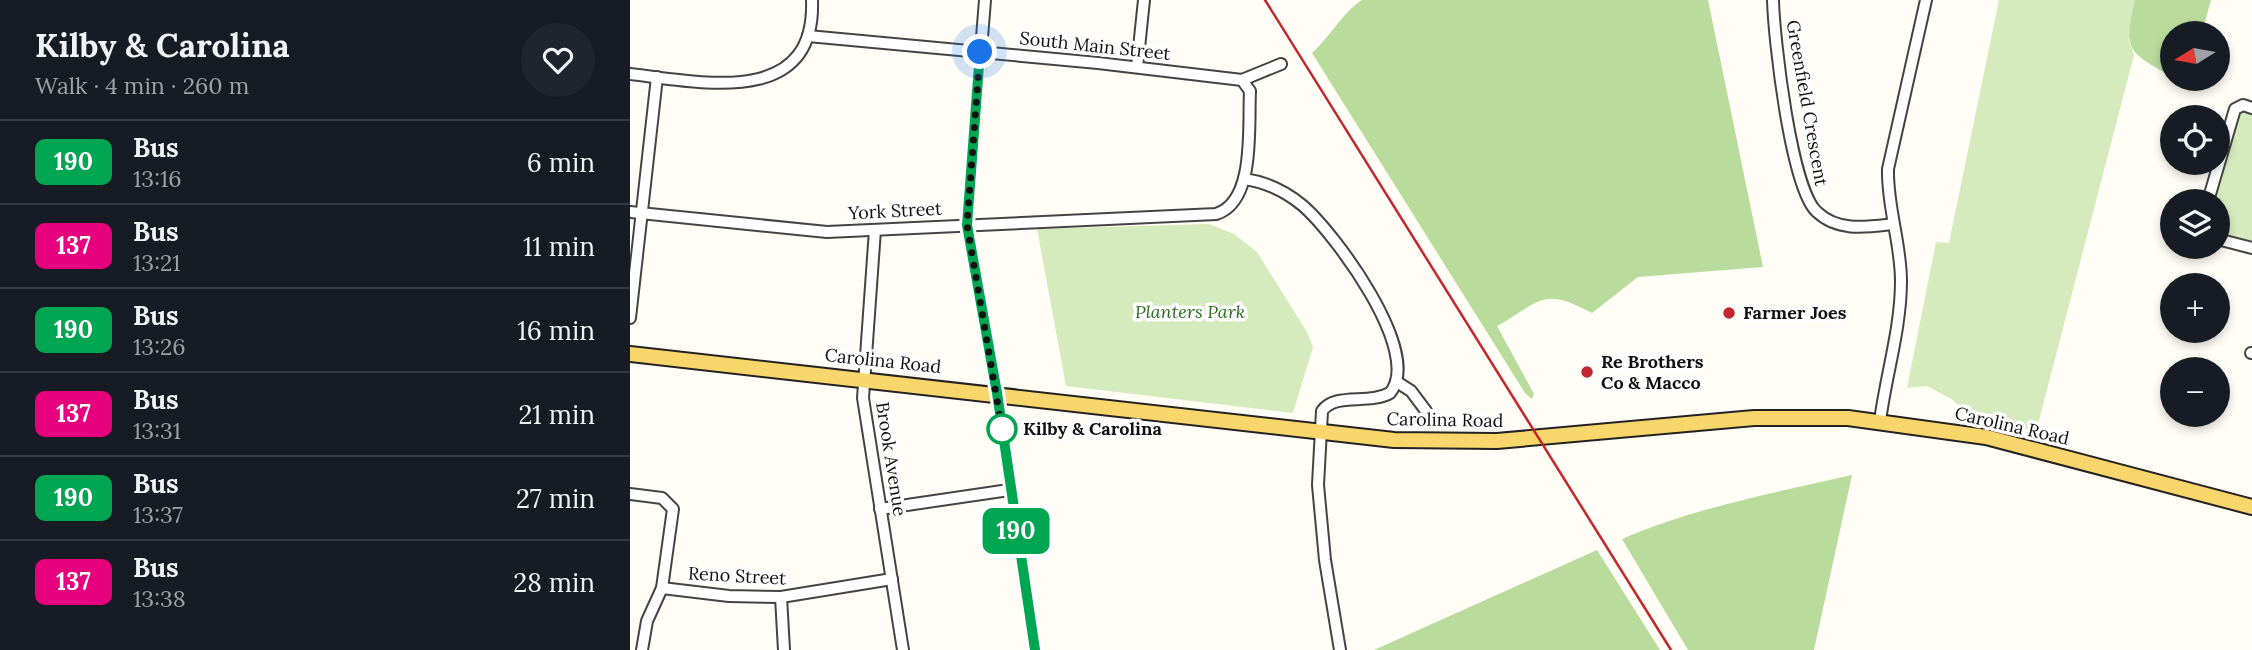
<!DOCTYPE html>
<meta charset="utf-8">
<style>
:root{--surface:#171b24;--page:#20242c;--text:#f1f3f6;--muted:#9ea1a6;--line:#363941}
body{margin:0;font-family:Lora,serif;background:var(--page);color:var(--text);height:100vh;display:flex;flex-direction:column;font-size:26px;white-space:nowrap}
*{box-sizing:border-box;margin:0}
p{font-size:23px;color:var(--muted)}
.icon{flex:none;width:38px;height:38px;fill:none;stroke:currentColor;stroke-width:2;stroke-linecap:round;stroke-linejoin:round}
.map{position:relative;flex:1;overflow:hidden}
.side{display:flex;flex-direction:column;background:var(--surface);width:630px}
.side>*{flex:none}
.badge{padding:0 14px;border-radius:10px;font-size:24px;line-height:46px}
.needle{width:46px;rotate:259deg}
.fabs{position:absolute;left:1530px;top:21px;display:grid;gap:14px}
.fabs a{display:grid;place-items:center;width:70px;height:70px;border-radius:50%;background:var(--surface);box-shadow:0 4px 10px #0003;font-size:35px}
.you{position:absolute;width:35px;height:35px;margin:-18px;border:5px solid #fff;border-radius:50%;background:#1a73e8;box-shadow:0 0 0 10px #1a73e833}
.map>.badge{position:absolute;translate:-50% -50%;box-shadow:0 0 0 4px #fff}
.round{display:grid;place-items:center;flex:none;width:74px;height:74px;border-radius:37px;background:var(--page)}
.headline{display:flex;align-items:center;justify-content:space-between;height:119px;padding:0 35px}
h1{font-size:33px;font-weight:700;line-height:52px}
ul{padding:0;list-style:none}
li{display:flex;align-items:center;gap:21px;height:84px;padding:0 35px;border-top:2px solid var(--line)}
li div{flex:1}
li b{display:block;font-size:26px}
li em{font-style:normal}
li .badge{min-width:77px;font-weight:700;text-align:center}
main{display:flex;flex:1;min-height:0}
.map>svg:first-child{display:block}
.green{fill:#d5ebbd}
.forest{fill:#b9dc9c}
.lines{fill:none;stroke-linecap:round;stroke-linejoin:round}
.minor-casing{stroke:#444;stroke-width:14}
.major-casing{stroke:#222;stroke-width:18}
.minor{stroke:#fff;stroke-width:10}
.major{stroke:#f9d66b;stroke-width:14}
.rail{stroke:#c4262e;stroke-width:2.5}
.line-casing{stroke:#fff;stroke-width:16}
.line{stroke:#00a651;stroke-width:10}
.walk{stroke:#111;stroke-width:7;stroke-dasharray:0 12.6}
.poi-dot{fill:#c4262e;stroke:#fff;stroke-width:2.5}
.stop-dot{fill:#fff;stroke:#00a651;stroke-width:3.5}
.labels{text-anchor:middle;stroke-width:7;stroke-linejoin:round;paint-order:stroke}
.street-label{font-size:18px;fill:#111;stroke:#fff}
.park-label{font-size:18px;font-style:italic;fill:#2f6b1f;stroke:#fff}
.poi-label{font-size:18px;font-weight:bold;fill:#111;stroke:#fff;text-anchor:start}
.stop-label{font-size:18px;font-weight:bold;fill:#111;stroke:#fff;text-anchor:start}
</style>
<main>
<section class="side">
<div class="headline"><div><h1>Kilby &amp; Carolina</h1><p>Walk · 4 min · 260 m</p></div><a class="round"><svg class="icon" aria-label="heart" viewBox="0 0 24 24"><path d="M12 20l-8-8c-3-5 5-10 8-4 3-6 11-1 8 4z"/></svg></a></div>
<ul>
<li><span class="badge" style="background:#00a651;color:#fff">190</span><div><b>Bus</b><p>13:16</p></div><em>6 min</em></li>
<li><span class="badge" style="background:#e6007e;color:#fff">137</span><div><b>Bus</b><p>13:21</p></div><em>11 min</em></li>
<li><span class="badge" style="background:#00a651;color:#fff">190</span><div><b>Bus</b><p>13:26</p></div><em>16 min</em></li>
<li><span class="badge" style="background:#e6007e;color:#fff">137</span><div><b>Bus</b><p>13:31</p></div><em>21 min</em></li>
<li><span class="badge" style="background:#00a651;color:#fff">190</span><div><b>Bus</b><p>13:37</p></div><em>27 min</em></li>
<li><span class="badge" style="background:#e6007e;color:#fff">137</span><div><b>Bus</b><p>13:38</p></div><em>28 min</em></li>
</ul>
</section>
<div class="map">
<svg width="1622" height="650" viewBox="0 0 1622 650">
<rect width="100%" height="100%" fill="#fffdf5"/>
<g class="green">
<polygon points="1369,0 1505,0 1499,41 1504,55 1406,432 1334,411 1323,400 1297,386 1277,388 1306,242 1319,243"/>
<polygon points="1611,110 1622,113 1622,242 1587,232 1587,201 1583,201"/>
<polygon points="579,224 604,234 627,252 677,332 683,347 663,413 436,386 407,229"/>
</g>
<g class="forest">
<path d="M732,0H1078L1133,267L1008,277L962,313C912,287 913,300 867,326L904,394L902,399L895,393L682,53C700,37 712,13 732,0Z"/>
<path d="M1505,0H1581L1572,33H1542V77C1498,51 1493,52 1505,0Z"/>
<path d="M1222,475L1184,650H1058L992,539C1066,507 1144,493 1222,475Z"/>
<polygon points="967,550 1030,650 744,650"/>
</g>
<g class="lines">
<g class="minor-casing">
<g id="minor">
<polyline points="355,0 337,225 367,393 405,650"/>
<path d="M1143,0C1144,39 1161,189 1187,212C1208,232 1237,227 1263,224"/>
<polyline points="178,36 468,63 612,80 651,64"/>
<polyline points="507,67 514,0"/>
<path d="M0,74C70,82 186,109 182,0"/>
<path d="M614,179C636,182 655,191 672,205C704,232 794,353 760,393C738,405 705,392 692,411L688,485L695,560L710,650"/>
<polyline points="1578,201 1605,109 1613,105 1622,108"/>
<path d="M0,212L197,232L586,214C626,202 618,126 620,91L612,80"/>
<polyline points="245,230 233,398 273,650"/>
<polyline points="1587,239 1622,248"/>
<polyline points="0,318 27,77"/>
<polyline points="1621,353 1622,353"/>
<polyline points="767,382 781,391 796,411"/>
<path d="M1250,421C1256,375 1271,328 1271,281C1271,243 1257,207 1258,169L1296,0"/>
<polyline points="0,494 32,498 43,509 32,588 17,621 12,650"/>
<polyline points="250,509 379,490"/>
<polyline points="32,588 99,596 151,597 262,579"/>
<polyline points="151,597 154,650"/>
</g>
</g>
<g class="major-casing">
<polyline id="major" points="0,354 764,440 867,441 1124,418 1218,418 1356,437 1622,507"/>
</g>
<use href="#minor" class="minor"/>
<use href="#major" class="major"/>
<polyline class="rail" points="635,0 1041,650"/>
</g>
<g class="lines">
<g class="line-casing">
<polyline id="line" points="350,52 337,225 367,393 405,650"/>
</g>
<use href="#line" class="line"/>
<polyline class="walk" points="350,52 337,225 372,429"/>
</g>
<g class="poi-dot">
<circle cx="1099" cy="313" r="7"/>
<circle cx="957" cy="372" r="7"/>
</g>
<circle class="stop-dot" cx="372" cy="429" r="14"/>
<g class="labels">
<g class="street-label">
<text transform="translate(465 46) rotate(6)" y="6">South Main Street</text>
<text transform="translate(1177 103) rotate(80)" y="6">Greenfield Crescent</text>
<text transform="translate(265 211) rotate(-3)" y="6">York Street</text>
<text transform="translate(253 361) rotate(6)" y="6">Carolina Road</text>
<text transform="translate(815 420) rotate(1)" y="6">Carolina Road</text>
<text transform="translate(1382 426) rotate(13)" y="6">Carolina Road</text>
<text transform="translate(261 459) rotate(81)" y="6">Brook Avenue</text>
<text transform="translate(107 576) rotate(3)" y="6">Reno Street</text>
</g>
<g class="park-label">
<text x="560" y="318">Planters Park</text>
</g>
<g class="poi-label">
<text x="1113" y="319">Farmer Joes</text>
<text x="971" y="368">Re Brothers<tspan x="971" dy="21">Co &amp; Macco</tspan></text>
</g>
<g class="stop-label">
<text x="393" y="435">Kilby &amp; Carolina</text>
</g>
</g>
</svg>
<div class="fabs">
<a><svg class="needle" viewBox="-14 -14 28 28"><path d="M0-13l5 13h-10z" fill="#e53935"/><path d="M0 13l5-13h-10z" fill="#9ea1a6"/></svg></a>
<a><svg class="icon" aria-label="locate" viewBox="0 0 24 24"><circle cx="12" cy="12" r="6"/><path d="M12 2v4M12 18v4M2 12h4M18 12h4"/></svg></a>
<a><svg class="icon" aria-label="layers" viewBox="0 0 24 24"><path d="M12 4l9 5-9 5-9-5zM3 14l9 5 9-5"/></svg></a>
<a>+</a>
<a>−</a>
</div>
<div class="you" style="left:350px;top:52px"></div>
<b class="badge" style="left:386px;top:531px;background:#00a651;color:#fff">190</b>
</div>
</main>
